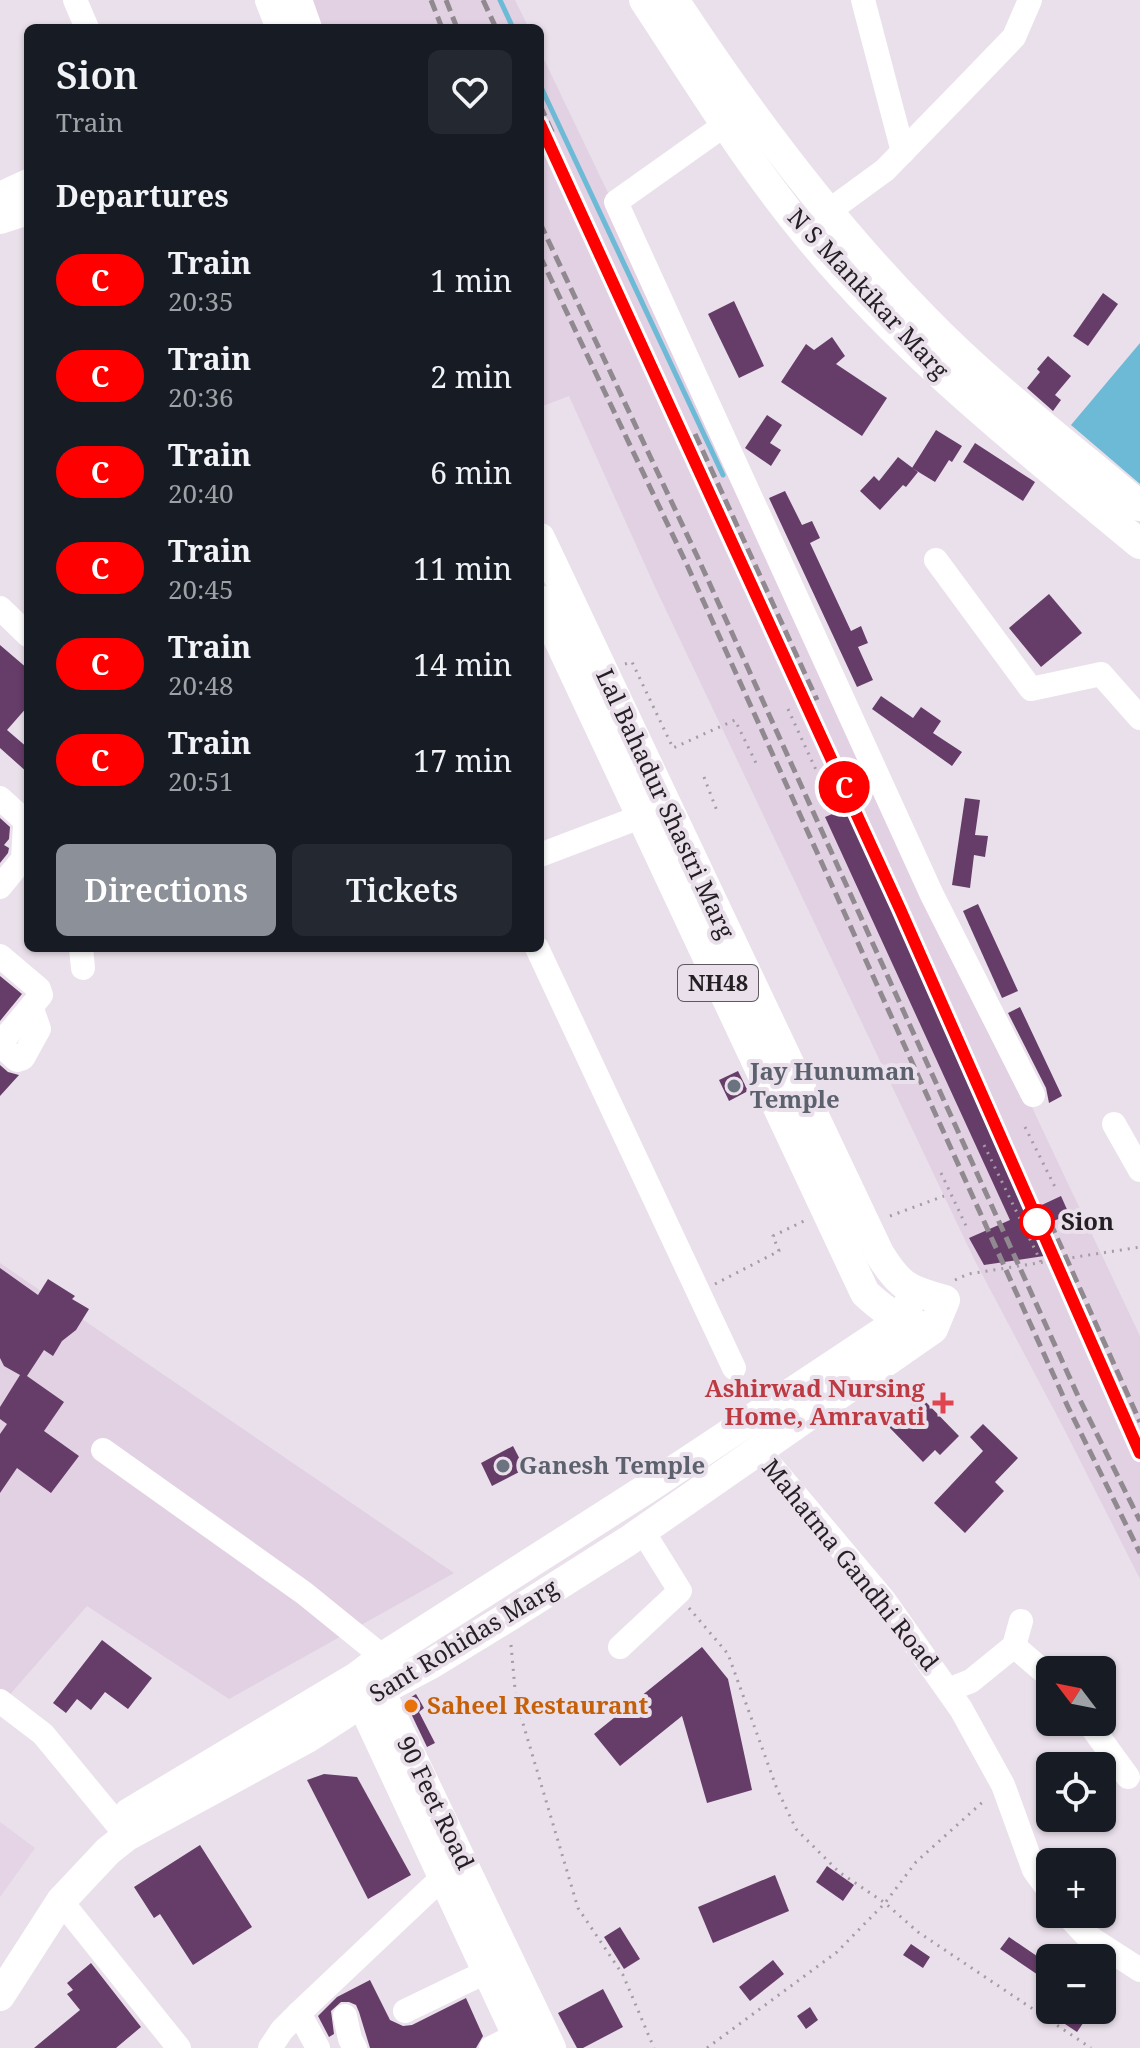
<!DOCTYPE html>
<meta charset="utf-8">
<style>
:root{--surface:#171b24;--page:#242831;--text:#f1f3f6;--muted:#9ea1a6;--accent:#8c9099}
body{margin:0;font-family:"Noto Serif",serif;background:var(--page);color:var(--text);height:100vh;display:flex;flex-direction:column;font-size:30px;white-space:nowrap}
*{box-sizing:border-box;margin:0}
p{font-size:26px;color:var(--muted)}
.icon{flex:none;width:44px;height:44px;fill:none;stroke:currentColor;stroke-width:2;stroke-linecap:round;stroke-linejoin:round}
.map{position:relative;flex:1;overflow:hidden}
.drawer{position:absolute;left:24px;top:24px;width:520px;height:928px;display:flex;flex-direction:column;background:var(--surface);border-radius:12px;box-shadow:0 2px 6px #0004}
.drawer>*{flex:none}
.badge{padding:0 16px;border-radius:26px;font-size:28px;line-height:52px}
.needle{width:52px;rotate:302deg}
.tools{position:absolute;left:1036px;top:1656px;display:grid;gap:16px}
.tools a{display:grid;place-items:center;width:80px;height:80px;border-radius:12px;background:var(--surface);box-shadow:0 2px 6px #0004;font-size:40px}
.map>.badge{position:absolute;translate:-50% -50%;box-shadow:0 0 0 4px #fff}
h2{padding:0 32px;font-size:30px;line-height:72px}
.round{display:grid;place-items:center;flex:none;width:84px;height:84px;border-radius:12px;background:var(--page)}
.summary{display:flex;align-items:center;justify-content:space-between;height:136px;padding:0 32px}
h1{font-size:38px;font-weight:600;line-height:60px}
.cta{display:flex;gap:16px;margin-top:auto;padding:16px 32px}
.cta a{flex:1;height:92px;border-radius:12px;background:var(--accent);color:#fff;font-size:32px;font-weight:600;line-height:92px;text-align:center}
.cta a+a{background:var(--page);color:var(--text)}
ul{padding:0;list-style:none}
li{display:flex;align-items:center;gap:24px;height:96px;padding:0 32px}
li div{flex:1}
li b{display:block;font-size:30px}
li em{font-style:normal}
li .badge{min-width:88px;font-weight:700;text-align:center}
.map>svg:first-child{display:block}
.commercial{fill:#e5d4e5}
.built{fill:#e1d1e2}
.water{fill:#6dbad6}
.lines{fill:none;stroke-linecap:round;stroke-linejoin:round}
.stream{stroke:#6dbad6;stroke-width:5}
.building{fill:#663d69}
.path{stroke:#a49ca5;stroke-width:3;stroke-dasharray:2 6;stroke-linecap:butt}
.minor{stroke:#fff;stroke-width:24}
.major{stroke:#fff;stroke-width:30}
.rail{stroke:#908990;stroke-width:5;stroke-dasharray:12 6;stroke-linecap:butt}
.line-casing{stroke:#fff;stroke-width:18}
.line{stroke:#f00;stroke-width:12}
.worship-dot{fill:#6b7280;stroke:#eae0eb;stroke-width:3}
.stop-dot{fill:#fff;stroke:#f00;stroke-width:4}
.health-dot{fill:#e0444e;stroke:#eae0eb;stroke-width:3}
.food-dot{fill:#e8710a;stroke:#eae0eb;stroke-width:3}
.labels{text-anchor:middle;stroke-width:8;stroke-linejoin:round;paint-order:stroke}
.shield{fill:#eae0eb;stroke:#5f595f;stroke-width:2}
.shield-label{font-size:22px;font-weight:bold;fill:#231f23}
.street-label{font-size:24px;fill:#231f23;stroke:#eae0eb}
.worship-label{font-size:24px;font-weight:bold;fill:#5b616d;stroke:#eae0eb;text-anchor:start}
.stop-label{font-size:24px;font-weight:bold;fill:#231f23;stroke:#eae0eb;text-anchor:start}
.health-label{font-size:24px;font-weight:bold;fill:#be3a42;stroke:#eae0eb;text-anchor:end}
.food-label{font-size:24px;font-weight:bold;fill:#c56008;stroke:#eae0eb;text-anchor:start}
</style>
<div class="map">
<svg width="1140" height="2048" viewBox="0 0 1140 2048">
<rect width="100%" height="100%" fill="#eae0eb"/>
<polygon class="commercial" points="0,1822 35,1848 0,1897"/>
<g class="built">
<polygon points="300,0 515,0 529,28 311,28"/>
<polygon points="540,51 750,489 944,921 1140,1336 1140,1579 1063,1427 974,1259 655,587 569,396 540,407"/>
<polygon points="0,1263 454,1573 229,1699 87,1606 6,1699 0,1695"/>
</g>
<polygon class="water" points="1140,343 1140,484 1071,425"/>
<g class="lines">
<g class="stream">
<polyline points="500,0 513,28"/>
<polyline points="540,85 723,475"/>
</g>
</g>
<g class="building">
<polygon points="1103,293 1118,304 1088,346 1073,336"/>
<polygon points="734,301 764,366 739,378 708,314"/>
<polygon points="832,337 845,356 836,364 887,398 862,436 781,382 806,344 814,350"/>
<polygon points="1048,356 1071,376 1055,395 1061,400 1053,411 1027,388 1040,372 1037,369"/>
<polygon points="767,415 782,425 770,443 781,450 771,466 745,448"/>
<polygon points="936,430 962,446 952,462 949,460 935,482 912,468"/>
<polygon points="975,443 1035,482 1023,501 963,462"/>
<polygon points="898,457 918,472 906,487 903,485 880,510 860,491 874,476 879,481"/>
<polygon points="785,491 802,525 812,521 820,538 810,543 851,631 861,626 868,643 858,647 873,680 857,687 769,498"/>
<polygon points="1049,594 1082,633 1041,667 1009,628"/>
<polygon points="0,645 28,669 28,706 7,730 28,748 28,773 0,748"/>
<polygon points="881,696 913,718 921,707 941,721 933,733 962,752 952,766 872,709"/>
<polygon points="965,798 980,800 975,835 988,836 985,857 974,855 970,888 952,885"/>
<polygon points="849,807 1031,1210 1061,1196 1069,1214 1043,1226 1057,1254 984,1265 969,1238 1010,1220 825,817"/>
<polygon points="0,818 10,827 9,839 4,845 9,848 8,853 0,863"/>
<polygon points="978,904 1018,991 1002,998 963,911"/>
<polygon points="0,976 22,994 0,1021"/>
<polygon points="1020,1007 1062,1096 1049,1103 1046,1088 1008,1013"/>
<polygon points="0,1065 8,1072 19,1075 0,1096"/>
<polygon points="738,1071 748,1091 729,1101 719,1080"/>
<polygon points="0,1268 38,1295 48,1279 75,1296 72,1299 89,1309 76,1330 62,1341 53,1356 44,1350 27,1376 64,1402 44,1431 79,1456 51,1493 17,1468 0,1493 0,1434 7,1424 0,1419 0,1407 20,1375 4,1366 0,1358"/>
<polygon points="920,1396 959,1436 940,1455 935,1450 923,1462 889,1427"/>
<polygon points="983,1424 1018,1458 995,1482 1004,1491 965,1533 934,1503 983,1451 970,1437"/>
<polygon points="513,1446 525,1469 492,1486 481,1463"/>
<polygon points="102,1640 152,1678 128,1709 105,1692 91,1710 77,1699 66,1713 53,1703"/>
<polygon points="702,1647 728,1679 752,1790 707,1803 682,1716 620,1766 594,1734"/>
<polygon points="416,1694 424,1708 419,1712 435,1743 427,1747 405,1701"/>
<polygon points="324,1774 357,1777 411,1875 368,1899 307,1780"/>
<polygon points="200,1845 252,1927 193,1965 160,1914 154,1918 134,1887"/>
<polygon points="827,1866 854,1885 843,1901 816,1882"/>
<polygon points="775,1875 789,1911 713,1943 698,1907"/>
<polygon points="620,1927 640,1959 624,1969 604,1937"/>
<polygon points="1009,1937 1050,1965 1050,1983 1000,1949"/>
<polygon points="911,1944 930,1957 923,1968 903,1955"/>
<polygon points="773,1960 784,1974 750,2001 739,1987"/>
<polygon points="91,1963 141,2027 116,2048 34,2048 80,2010 67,1994 73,1990 67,1983"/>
<polygon points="370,1980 390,2020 403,2026 412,2025 466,1998 483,2036 476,2048 370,2048 359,2012 356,2005 349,2002 341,2002 331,2011 334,2034 329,2037 318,2016 337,1997"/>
<polygon points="603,1989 623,2027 583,2048 577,2048 558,2013"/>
<polygon points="810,2007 818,2020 806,2029 797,2016"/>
<polygon points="1044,2010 1092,2010 1077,2032"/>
</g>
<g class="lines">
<g class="path">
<polyline points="625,664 632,662 673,748 735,720 756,763"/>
<polyline points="788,709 827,794"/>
<polyline points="704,777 717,811"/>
<polyline points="1025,1127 1056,1189"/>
<polyline points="984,1145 1041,1262"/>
<polyline points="941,1173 968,1230"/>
<polyline points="890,1216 944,1196"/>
<polyline points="955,1280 968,1274 1140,1247"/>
<polyline points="715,1284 779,1251 773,1236 806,1220"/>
<polyline points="689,1608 728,1654 777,1789 796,1829 839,1872 885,1903 918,1932 1091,2048"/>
<polyline points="511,1645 516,1700 578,1908 623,1975 654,2048"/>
<polyline points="707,2048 837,1952 885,1903 916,1862 986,1799"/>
</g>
<g class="minor">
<polyline points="75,0 87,28"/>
<polyline points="863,0 903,152"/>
<polyline points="740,114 616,202 932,895 1033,1095"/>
<polyline points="803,230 885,170 962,91 1014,37 1030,0"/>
<polyline points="936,560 1031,689 1101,674 1140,718"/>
<polyline points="0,608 28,635"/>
<polyline points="0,798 23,819 25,825 23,859 0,887"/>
<polyline points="540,855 640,817"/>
<polyline points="81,948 83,968"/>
<polyline points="537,948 734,1368"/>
<polyline points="0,956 39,989 41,995 0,1044"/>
<polyline points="0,1045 17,1060 23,1058 39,1029 32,1009"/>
<polyline points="1114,1124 1140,1170"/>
<polyline points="103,1450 304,1593 383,1657"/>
<polyline points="758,1450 884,1600 961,1709 1003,1785 1034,1870 1050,1892"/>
<polyline points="1014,1646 1050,1677"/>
<polyline points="620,1647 680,1591 642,1530"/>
<polyline points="948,1690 971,1681 1014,1646 1021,1621"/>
<polyline points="0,1701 43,1734 127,1836"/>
<polyline points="1088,1722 1128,1777"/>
<polyline points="61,1901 179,2048"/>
<polyline points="1066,1914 1086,1935 1140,1970"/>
<polyline points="405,2011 488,1971"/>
<polyline points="299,2013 318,2048"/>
<polyline points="345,2016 350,2039 355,2048"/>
<polyline points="270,2048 282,2030 299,2013 444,1876 458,1867"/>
<polyline points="491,2048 517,2035"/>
</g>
<g class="major">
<polyline points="270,0 281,28"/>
<polyline points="297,0 307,28"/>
<path d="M644,0C695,77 744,158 803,230C900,350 1022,446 1140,544"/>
<path d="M674,0C748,113 830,223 925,319C991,387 1068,445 1140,506"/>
<polyline points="0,197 28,184"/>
<polyline points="0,219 28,210"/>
<path d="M540,600L865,1293C880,1307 895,1319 916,1324"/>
<polyline points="365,1681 380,1691 551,2048"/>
<polyline points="359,1682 362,1703 523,2048"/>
<polyline points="129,1813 358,1676 383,1657 646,1489 901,1320 914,1292"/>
<path d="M0,1996L61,1901L108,1851L127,1836L309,1737L380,1691L431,1664L508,1617L628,1541L933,1329L945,1300C909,1291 899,1286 879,1253L540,538"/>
</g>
<g class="rail">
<polyline points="431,0 442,28"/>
<polyline points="446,0 457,28"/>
<polyline points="483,0 496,28"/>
<polyline points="540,105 553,134"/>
<polyline points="540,124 900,909 1140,1453"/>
<polyline points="540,223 698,558 1078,1396 1140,1521"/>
<polyline points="540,256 687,565 1068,1407 1140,1553"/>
<polyline points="695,434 817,700"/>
<polyline points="1050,1222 1140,1422"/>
</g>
</g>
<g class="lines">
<g class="line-casing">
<polyline id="line" points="540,124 900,909 1140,1453"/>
</g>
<use href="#line" class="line"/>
</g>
<g class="worship-dot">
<circle cx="734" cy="1086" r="8"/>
<circle cx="503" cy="1466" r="8"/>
</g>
<circle class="stop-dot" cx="1037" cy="1222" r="16"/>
<path class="health-dot" d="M939 1391h8v8h8v8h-8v8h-8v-8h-8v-8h8z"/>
<circle class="food-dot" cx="411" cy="1706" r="8"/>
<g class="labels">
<rect class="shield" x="678" y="965" width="80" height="36" rx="6"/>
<g class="shield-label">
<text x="718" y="991">NH48</text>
</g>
<g class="street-label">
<text transform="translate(868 294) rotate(47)" y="8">N S Mankikar Marg</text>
<text transform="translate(665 804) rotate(65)" y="8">Lal Bahadur Shastri Marg</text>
<text transform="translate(850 1565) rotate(51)" y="8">Mahatma Gandhi Road</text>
<text transform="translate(464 1641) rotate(-31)" y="8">Sant Rohidas Marg</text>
<text transform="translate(435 1803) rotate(64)" y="8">90 Feet Road</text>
</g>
<g class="worship-label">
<text x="750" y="1080">Jay Hunuman<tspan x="750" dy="28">Temple</tspan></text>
<text x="519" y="1474">Ganesh Temple</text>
</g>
<g class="stop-label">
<text x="1061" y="1230">Sion</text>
</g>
<g class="health-label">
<text x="925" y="1397">Ashirwad Nursing<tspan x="925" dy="28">Home, Amravati</tspan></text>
</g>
<g class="food-label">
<text x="427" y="1714">Saheel Restaurant</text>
</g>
</g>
</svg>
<div class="tools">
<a><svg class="needle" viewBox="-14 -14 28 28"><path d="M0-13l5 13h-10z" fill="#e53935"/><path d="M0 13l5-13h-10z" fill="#9ea1a6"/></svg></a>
<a><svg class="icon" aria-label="locate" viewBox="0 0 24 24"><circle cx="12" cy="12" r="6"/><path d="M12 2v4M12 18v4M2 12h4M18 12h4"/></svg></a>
<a>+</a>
<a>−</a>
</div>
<b class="badge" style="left:844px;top:787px;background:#f00;color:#fff">C</b>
<section class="drawer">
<div class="summary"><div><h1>Sion</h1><p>Train</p></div><a class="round"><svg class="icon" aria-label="heart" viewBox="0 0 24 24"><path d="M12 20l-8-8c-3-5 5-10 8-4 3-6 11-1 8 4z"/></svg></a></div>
<h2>Departures</h2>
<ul>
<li><span class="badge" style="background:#f00;color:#fff">C</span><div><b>Train</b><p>20:35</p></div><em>1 min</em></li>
<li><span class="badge" style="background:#f00;color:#fff">C</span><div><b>Train</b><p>20:36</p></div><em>2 min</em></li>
<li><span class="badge" style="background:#f00;color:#fff">C</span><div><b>Train</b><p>20:40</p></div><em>6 min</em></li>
<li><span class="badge" style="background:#f00;color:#fff">C</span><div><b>Train</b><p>20:45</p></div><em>11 min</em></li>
<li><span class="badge" style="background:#f00;color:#fff">C</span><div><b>Train</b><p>20:48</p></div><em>14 min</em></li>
<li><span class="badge" style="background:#f00;color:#fff">C</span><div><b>Train</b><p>20:51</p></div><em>17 min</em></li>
</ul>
<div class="cta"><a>Directions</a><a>Tickets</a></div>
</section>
</div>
